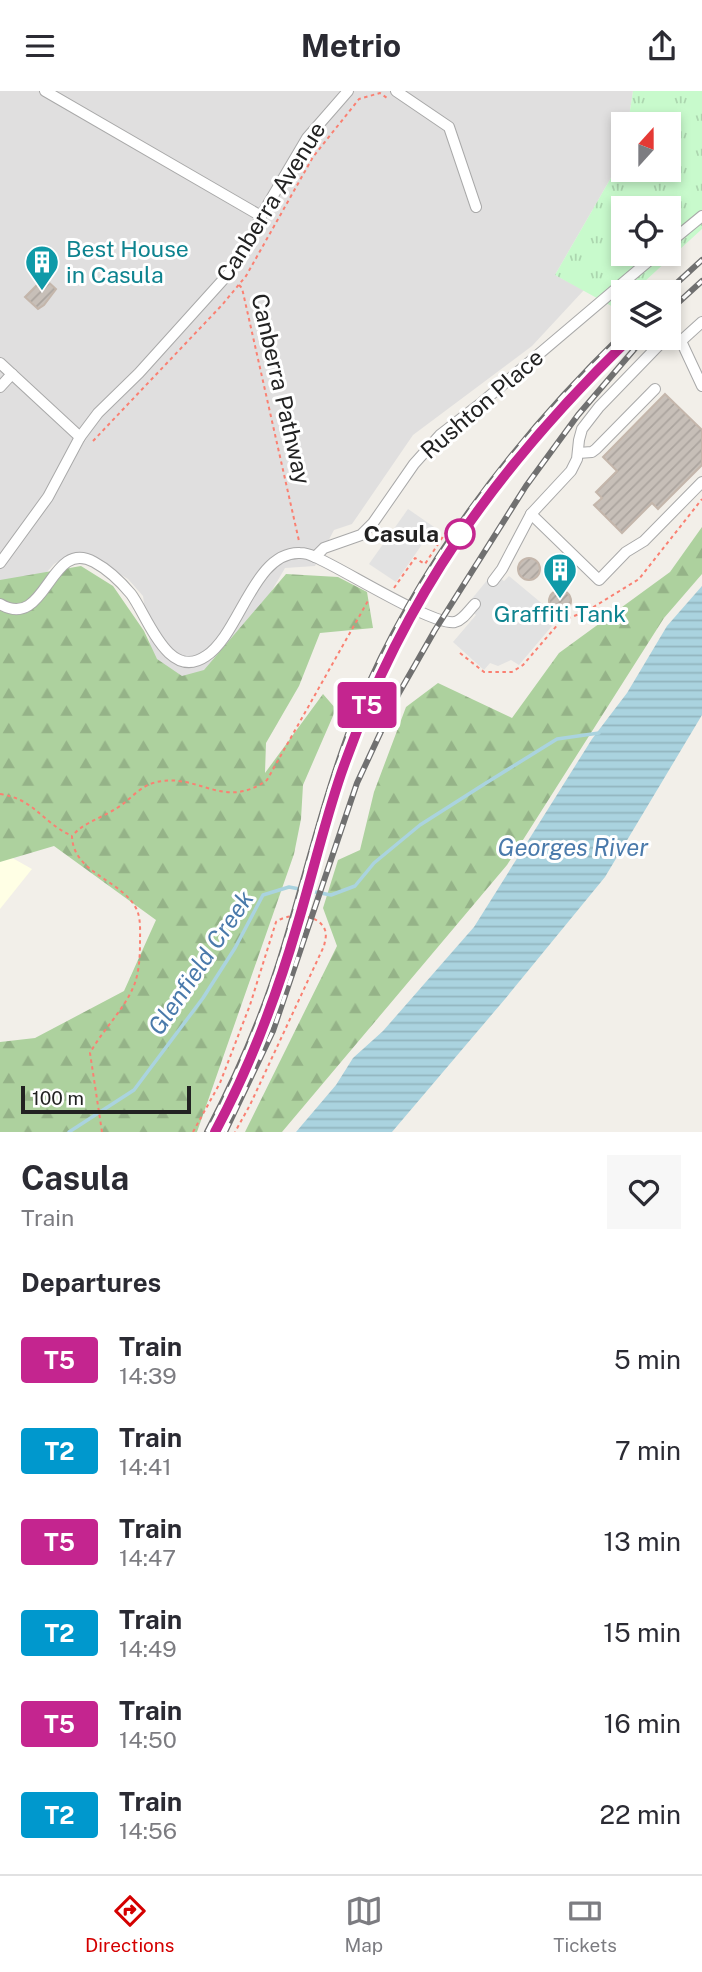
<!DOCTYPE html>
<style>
:root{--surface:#fff;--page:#f7f7f7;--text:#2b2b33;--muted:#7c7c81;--line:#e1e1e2;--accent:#d40000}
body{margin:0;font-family:"Public Sans",sans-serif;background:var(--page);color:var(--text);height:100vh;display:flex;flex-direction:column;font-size:26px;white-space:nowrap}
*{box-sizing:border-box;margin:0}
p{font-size:23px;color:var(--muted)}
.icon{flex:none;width:38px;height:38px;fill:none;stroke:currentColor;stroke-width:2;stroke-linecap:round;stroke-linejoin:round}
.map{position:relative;height:1041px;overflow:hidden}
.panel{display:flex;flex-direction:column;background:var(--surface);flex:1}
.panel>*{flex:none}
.badge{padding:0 14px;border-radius:5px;font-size:24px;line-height:46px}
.needle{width:46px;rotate:21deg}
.buttons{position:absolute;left:611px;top:21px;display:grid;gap:14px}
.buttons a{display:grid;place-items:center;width:70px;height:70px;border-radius:0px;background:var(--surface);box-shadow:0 4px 10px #0003;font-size:35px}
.scale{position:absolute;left:21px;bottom:18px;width:170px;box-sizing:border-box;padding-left:7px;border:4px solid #222;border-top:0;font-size:19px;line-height:24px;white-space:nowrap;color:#222;-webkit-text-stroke:5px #fff;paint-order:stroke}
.map>.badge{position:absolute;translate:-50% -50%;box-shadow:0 0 0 4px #fff}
h2{padding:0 21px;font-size:26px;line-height:63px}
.round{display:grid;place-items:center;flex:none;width:74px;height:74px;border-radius:0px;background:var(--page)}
.overview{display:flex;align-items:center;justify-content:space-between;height:119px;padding:0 21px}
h1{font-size:33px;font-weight:700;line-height:52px}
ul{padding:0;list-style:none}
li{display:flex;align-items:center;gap:21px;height:91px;padding:0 21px}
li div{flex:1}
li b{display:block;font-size:26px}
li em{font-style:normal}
li .badge{min-width:77px;font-weight:700;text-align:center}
header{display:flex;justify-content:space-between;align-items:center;height:91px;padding:0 21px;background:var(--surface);font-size:32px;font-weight:700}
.dock{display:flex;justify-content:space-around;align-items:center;height:98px;border-top:2px solid var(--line);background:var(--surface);font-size:19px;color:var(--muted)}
.dock a{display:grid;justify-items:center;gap:4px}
.dock .on{color:var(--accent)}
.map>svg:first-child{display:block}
.residential{fill:#e0dfdf}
.education{fill:#ffffe5}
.forest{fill:url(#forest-firs)}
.park{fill:url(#park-tufts);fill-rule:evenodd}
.parking{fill:#e2e2e2}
.water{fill:url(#water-rules)}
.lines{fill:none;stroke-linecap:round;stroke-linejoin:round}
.stream{stroke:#aad3df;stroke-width:3.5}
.building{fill:url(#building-hatch);stroke:#c4b6ab;stroke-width:2}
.minor-casing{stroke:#a9a9a9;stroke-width:12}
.path{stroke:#fa8072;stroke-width:2;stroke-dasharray:3.5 3.5;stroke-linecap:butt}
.minor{stroke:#fff;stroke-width:10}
.rail-casing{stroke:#707070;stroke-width:6}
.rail{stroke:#fff;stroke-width:3.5;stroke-dasharray:10;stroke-linecap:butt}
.line-casing{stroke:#fff;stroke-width:16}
.line{stroke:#c4258f;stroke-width:10}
.stop-dot{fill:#fff;stroke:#c4258f;stroke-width:3.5}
.labels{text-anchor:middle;stroke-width:6;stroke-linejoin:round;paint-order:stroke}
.street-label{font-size:23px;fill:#222;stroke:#fff}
.culture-label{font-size:23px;fill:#0d838f;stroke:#fff;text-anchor:start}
.stop-label{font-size:23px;font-weight:bold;fill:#222;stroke:#fff;text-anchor:end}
.water-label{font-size:24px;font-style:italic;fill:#4a7aab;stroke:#fff}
</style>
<header><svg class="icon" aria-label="menu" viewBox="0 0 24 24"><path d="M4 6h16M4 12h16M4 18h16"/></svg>Metrio<svg class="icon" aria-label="share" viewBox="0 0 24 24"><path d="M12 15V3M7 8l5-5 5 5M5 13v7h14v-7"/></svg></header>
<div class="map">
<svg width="702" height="1041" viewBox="0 0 702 1041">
<defs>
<pattern id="forest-firs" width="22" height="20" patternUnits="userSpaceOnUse" patternTransform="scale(1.75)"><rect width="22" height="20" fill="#add19e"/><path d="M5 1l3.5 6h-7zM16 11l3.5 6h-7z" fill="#95b388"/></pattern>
<pattern id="park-tufts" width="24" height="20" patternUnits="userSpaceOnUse" patternTransform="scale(1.75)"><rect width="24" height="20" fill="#c8facc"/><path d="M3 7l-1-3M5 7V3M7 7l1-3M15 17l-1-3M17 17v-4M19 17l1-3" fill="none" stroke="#acd6af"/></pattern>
<pattern id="water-rules" width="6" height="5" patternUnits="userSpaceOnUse" patternTransform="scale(1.75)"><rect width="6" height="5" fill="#aad3df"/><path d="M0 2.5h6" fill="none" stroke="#92b5bf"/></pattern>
<pattern id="building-hatch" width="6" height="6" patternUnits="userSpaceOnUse" patternTransform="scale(1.75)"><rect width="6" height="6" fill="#c7bfb8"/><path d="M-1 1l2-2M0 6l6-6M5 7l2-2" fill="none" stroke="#aba49e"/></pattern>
</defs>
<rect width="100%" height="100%" fill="#f2efe9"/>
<polygon class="residential" points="0,0 633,0 628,33 623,33 623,66 555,184 584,199 532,255 413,344 352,433 334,439 315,475 285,477 256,527 214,582 183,592 153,573 143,505 128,488 90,465 73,462 54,473 40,489 0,500"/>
<polygon class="education" points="0,760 32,778 0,818"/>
<g class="forest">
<polygon points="702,436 702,483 664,527 507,774 282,1041 245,1041 337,855 323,817 338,769 360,759 374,701 406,616 438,592 512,627 559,562 670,481"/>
<polygon points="81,475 113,495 144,540 157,568 182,585 204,579 286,483 338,486 367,501 373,537 320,542 299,595 266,652 265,682 323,603 336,618 303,694 301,728 294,763 197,1041 0,1041 0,951 35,947 124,900 156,829 54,755 0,771 0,489"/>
</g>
<path class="park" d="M633,0H702V138L633,201H623V210L615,217L555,184L623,66V79H668V33H628ZM623,117H668V163H623Z"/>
<g class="parking">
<polygon points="408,418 434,436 396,491 369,473"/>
<polygon points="493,482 504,490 509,485 545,515 538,523 552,535 519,574 511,569 498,575 490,572 484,579 453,551 476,524 466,515"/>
</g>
<polygon class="water" points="702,495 702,624 605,786 505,908 392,1041 296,1041 336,994 353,967 383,940 474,836 592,648 627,602 667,535"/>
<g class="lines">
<polyline class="stream" points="69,1041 134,999 203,907 235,857 263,804 289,796 331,804 355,795 374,772 420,734 486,692 557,648 599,642"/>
</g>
<g class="building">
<polygon points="44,187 56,198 44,214 38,218 25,206"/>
<polygon points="665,303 702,339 702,374 658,418 652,412 622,442 594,414 602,407 596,401 617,380 603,366"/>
<circle cx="529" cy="478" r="11"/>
<circle cx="560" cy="510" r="11"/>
</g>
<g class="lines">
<g class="minor-casing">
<g id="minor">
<polyline points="45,0 261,125"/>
<polyline points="396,0 449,36 476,116"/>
<polyline points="668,153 702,125"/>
<polyline points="681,250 702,295"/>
<polyline points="0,272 80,346"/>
<polyline points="0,296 12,283"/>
<polyline points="578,362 592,361 596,358 655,298"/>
<polyline points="531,423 599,489 626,461 644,450 702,391"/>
<polyline points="315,466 324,457 361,444 373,432 414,373 440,344 480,313 657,163"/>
<polyline points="0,472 48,406 80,346 98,322 139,282 231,180 245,160 261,125 307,47 348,0"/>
<polyline points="493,490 502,478 531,423 571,380 577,368 579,349 582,338 599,316 660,253 672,249 681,250 702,231"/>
<path d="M0,513C47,541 49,446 94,471C107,478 121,491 131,503C148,526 168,591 206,565C240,543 254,460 300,462C305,462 311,464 315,466C342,477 432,535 455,531C463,529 469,519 475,513"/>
</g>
</g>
<g class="path">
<polyline points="239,194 242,197 299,450"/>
<polyline points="93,350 222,214 246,185 313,66 359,8 380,2 387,7"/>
<polyline points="471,434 476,437"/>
<polyline points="394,497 415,467 425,473 446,441"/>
<polyline points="561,530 587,520 639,488 702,408"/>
<polyline points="537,531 544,522 560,529"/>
<polyline points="460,562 484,581 512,581 523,574 560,531"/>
<path d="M0,703C34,708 41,730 70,744"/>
<path d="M102,1041L90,962C102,940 121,922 132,899C139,885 140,867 140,851C140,841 141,829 137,819C122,788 73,783 72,745C84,731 102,727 117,717C130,709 138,697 153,692C196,679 223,721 267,689L369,508"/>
<path d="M193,1041L220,992L250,914L276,831C287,822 318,821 325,839C327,844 325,850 324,855L250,1014L235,1041"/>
</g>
<use href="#minor" class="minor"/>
<g class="rail-casing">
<g id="rail">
<polyline points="667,201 702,169"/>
<polyline points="668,221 702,190"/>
<path d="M207,1041C238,982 265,919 284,855C308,776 327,694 358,617C418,474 512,351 623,243"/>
<polyline points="225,1041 273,940 357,692 399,602 435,539 526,395 578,324 644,247"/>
</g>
</g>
<use href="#rail" class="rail"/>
</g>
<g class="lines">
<g class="line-casing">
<path id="line" d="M215,1041C250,976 276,907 297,835C312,785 324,733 341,683C402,507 497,376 630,247"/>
</g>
<use href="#line" class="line"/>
</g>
<defs>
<g id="building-pin" transform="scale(1.75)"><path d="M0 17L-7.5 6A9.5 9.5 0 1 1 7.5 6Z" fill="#0f9aa8" stroke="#fff"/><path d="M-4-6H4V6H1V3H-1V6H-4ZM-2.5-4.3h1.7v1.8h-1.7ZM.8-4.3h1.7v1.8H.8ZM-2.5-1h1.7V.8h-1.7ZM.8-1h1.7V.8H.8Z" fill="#fff"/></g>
</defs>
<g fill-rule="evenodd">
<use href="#building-pin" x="42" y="171"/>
<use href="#building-pin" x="560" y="479"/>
</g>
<circle class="stop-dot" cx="460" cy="443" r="14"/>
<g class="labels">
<g class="street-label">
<text transform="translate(271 111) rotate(-58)" y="8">Canberra Avenue</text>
<text transform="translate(281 298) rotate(77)" y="8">Canberra Pathway</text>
<text transform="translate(482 313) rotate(-41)" y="8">Rushton Place</text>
</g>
<g class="culture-label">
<text x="66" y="166">Best House<tspan x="66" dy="26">in Casula</tspan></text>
<text x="560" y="531" text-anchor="middle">Graffiti Tank</text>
</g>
<g class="stop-label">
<text x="439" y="451">Casula</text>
</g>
<g class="water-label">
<text x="573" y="765">Georges River</text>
<text transform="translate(201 872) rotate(-56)" y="8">Glenfield Creek</text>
</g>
</g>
</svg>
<div class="buttons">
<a><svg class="needle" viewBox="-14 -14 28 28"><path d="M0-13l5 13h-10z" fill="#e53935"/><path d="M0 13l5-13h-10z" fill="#7c7c81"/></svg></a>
<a><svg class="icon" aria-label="locate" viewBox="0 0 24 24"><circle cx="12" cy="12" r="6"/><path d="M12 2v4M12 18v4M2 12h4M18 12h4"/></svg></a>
<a><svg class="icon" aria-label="layers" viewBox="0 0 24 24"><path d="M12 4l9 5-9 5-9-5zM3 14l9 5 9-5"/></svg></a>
</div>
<div class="scale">100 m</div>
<b class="badge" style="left:367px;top:614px;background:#c4258f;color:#fff">T5</b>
</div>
<section class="panel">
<div class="overview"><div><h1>Casula</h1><p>Train</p></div><a class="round"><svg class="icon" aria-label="heart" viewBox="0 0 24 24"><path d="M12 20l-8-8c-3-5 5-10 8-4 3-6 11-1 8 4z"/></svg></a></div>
<h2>Departures</h2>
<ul>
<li><span class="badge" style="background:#c4258f;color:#fff">T5</span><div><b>Train</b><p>14:39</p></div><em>5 min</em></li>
<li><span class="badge" style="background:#0098cd;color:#fff">T2</span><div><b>Train</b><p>14:41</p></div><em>7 min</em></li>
<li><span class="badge" style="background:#c4258f;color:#fff">T5</span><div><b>Train</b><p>14:47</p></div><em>13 min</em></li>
<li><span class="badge" style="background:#0098cd;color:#fff">T2</span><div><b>Train</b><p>14:49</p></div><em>15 min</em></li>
<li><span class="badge" style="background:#c4258f;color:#fff">T5</span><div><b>Train</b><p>14:50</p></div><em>16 min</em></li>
<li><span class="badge" style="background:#0098cd;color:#fff">T2</span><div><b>Train</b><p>14:56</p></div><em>22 min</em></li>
</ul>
</section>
<nav class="dock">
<a class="on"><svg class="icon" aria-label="directions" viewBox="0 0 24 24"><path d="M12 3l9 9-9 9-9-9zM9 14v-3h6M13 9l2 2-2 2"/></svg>Directions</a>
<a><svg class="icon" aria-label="map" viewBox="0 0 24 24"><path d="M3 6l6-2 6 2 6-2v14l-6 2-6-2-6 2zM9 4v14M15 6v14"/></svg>Map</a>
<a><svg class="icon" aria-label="tickets" viewBox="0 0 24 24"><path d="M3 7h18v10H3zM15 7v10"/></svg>Tickets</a>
</nav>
